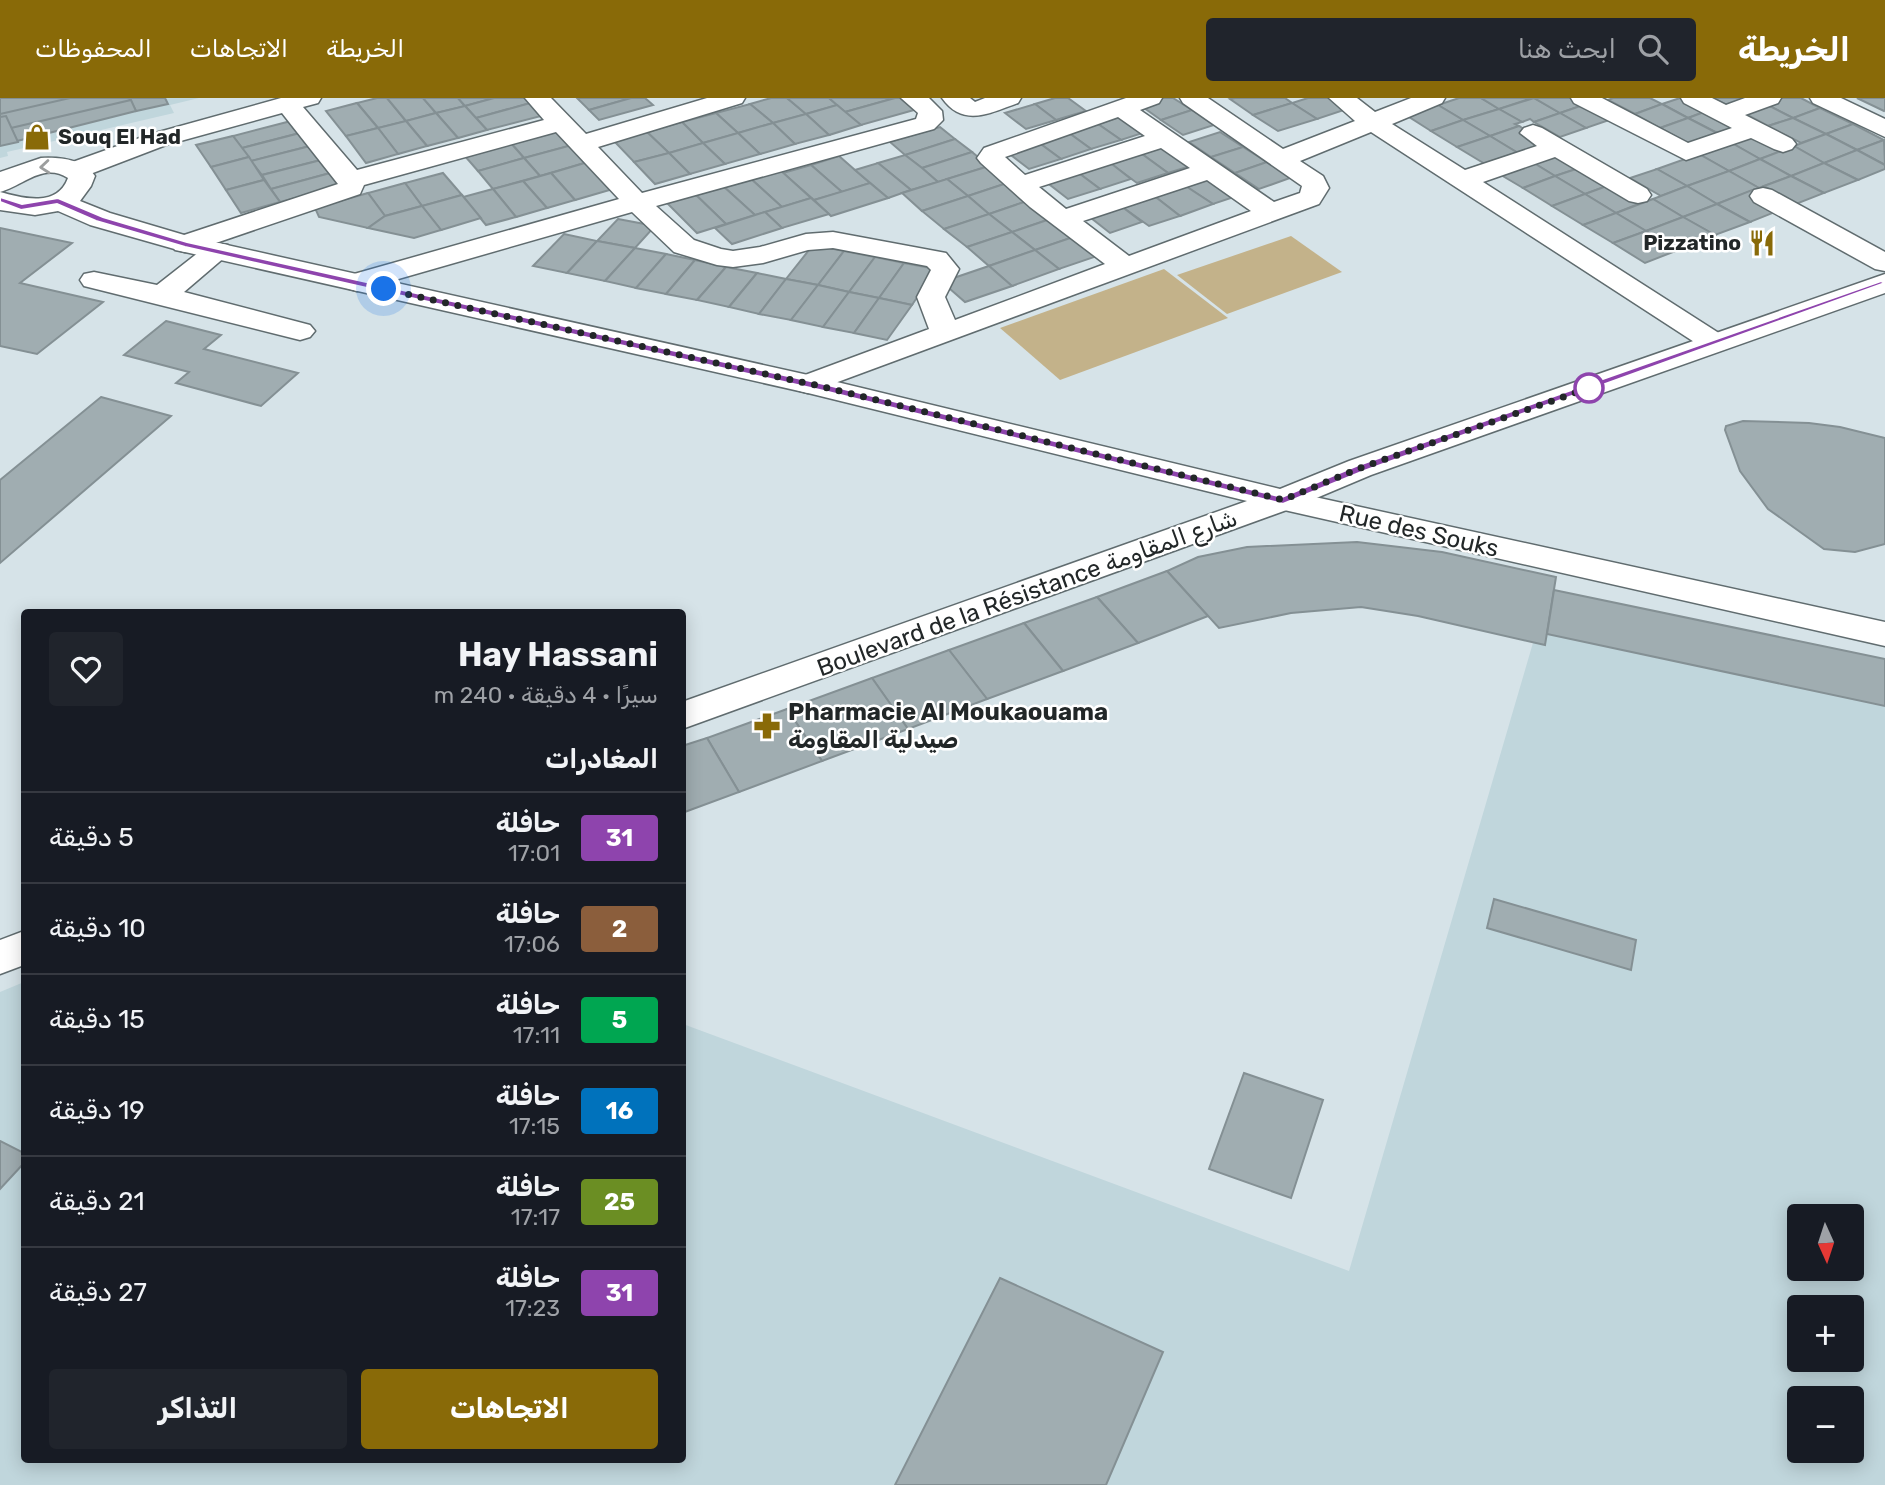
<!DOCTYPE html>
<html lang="ar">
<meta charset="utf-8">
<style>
:root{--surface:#171b24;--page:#20242c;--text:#f1f3f6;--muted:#9ea1a6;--line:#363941;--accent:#896a08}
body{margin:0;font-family:Rubik,Vazirmatn,sans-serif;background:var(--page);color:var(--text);direction:rtl;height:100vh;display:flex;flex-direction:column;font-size:26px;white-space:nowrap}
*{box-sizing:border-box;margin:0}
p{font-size:23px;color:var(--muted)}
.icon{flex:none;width:38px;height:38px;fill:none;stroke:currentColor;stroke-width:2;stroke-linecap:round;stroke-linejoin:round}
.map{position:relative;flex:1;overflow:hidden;direction:ltr}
.details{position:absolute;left:21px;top:511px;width:665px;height:854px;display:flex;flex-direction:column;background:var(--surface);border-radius:7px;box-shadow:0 4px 18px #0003;direction:rtl}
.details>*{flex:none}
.badge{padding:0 14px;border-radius:5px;font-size:24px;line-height:46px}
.needle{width:46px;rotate:177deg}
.fabs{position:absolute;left:1787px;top:1106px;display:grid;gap:14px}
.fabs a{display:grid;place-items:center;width:77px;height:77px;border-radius:7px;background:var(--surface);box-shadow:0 4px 18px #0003;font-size:35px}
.you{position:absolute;width:35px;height:35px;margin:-18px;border:5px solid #fff;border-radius:50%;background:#1a73e8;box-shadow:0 0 0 10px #1a73e833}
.map>.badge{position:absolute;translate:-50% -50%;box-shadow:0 0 0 4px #fff}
h2{padding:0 28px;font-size:26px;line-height:63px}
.round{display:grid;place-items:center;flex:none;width:74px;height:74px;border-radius:7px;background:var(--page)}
.summary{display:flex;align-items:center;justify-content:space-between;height:119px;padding:0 28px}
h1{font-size:33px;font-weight:700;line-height:52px}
.primary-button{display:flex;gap:14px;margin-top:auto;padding:14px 28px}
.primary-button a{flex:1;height:80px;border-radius:7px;background:var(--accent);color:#fff;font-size:28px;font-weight:700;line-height:80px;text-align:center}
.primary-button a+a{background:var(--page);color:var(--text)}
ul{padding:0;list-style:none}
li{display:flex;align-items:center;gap:21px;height:91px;padding:0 28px;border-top:2px solid var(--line)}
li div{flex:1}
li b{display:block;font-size:26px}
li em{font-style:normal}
li .badge{min-width:77px;font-weight:700;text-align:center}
header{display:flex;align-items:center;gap:42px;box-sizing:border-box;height:98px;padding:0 35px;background:var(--accent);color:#fff}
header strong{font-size:33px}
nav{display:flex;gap:38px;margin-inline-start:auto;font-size:24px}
.search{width:490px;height:63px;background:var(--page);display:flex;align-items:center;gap:18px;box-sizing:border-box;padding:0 24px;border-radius:7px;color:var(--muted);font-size:26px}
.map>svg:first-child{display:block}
.built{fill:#c0d6dc;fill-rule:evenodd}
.green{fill:#c3b28a}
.building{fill:#a0adb1;stroke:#849094;stroke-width:2}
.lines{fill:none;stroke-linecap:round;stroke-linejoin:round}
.minor-casing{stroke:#606c6f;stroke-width:3}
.tertiary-casing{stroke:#606c6f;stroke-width:3}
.minor{fill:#fff;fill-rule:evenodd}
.tertiary{fill:#fff;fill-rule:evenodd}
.oneway{stroke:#9c9e9e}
.line{fill:#8e44ad;stroke:#fff;stroke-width:2}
.walk{stroke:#222728;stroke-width:7;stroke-dasharray:0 12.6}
.stop-dot{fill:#fff;stroke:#8e44ad;stroke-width:3.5}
.labels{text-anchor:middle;stroke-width:5;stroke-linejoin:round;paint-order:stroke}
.far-poi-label{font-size:21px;font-weight:bold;fill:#222728;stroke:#fff;text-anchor:start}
.street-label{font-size:24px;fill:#222728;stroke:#fff}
.poi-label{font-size:24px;font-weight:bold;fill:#222728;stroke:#fff;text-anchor:start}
</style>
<header>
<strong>الخريطة</strong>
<div class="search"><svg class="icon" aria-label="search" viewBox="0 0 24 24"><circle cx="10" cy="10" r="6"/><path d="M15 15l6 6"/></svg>ابحث هنا</div>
<nav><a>الخريطة</a><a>الاتجاهات</a><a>المحفوظات</a></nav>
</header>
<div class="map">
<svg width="1885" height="1387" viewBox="0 0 1885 1387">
<rect width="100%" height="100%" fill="#d6e3e8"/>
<g class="built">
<polygon points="0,0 199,0 170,7 174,15 7,54 8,58 0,60"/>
<path d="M1547,497L1885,574V1387H0V894L24,884V1362H682L683,926L1349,1173ZM1799,1118H1852V1171H1799ZM1799,1209H1852V1262H1799ZM1799,1300H1852V1353H1799Z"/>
</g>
<g class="green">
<polygon points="1291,138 1342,174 1227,216 1177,177"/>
<polygon points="1164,171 1228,220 1060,282 1000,230"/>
</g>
<g class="building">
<polygon points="0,0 83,0 0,19"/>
<polygon points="70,0 136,0 138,4 5,34 0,23 0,16"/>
<polygon points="129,0 165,0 168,6 136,13"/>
<polygon points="377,0 387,0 406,23 378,30 357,5"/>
<polygon points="387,0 423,0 436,15 406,23"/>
<polygon points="423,0 458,0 465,8 436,15"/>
<polygon points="458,0 494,0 465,8"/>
<polygon points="494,0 530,0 534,4 476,20 465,8"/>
<polygon points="577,0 631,0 589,12"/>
<polygon points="631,0 645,0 653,7 599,22 589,12"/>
<polygon points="771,0 787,0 806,16 773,25 750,6"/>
<polygon points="787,0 829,0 837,7 806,16"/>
<polygon points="829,0 895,0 845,14"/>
<polygon points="895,0 900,0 914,12 861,27 845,14"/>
<polygon points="1055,0 1068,0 1086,13 1056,22 1035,6"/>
<polygon points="1163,0 1173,0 1192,12 1161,22 1140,7"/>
<polygon points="1235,0 1285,0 1292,5 1253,17 1230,1"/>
<polygon points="1308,0 1330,0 1347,11 1317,21 1292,5"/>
<polygon points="1459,0 1481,0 1499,11 1463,22 1438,7"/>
<polygon points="1481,0 1532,0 1499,11"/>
<polygon points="1534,0 1560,15 1534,24 1530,21 1522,24 1499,11"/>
<polygon points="1534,0 1579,0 1589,5 1560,15"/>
<polygon points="1613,0 1650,0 1662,6 1635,16 1608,2"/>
<polygon points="1680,0 1691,0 1712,11 1688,20 1662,6"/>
<polygon points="1713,0 1746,0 1727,7"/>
<polygon points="1773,0 1801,0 1820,10 1793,20 1762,4"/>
<polygon points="1857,0 1885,0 1885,12 1884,13"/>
<polygon points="131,2 136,13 17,43 11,30"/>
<polygon points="534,4 545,17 487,32 476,20"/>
<polygon points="1762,4 1793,20 1768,28 1738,12"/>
<polygon points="357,5 378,30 346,38 326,13"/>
<polygon points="1292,5 1317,21 1278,33 1253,17"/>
<polygon points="1589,5 1615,20 1586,30 1560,15"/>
<polygon points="750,6 773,25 738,35 716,15"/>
<polygon points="1035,6 1056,22 1026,31 1005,15"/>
<polygon points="1662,6 1688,20 1660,30 1635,16"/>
<polygon points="837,7 861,27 829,37 806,16"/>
<polygon points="1438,7 1463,22 1431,33 1406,17"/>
<polygon points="465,8 487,32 458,40 436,15"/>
<polygon points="1820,10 1853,26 1826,36 1793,20"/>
<polygon points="1499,11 1522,24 1515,26 1519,28 1490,38 1463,22"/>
<polygon points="1712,11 1743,27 1719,36 1688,20"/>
<polygon points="1192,12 1214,27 1183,37 1161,22"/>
<polygon points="436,15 458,40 427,48 406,23"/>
<polygon points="716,15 738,35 703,45 682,24"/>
<polygon points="1560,15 1586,30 1560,39 1534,24"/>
<polygon points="806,16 829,37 795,46 773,25"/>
<polygon points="1129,16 1152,32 1121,42 1098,26"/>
<polygon points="6,18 18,44 0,48 0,19"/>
<polygon points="1688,20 1719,36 1691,47 1660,30"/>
<polygon points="1793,20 1826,36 1801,45 1768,28"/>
<polygon points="295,22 304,34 242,50 233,38"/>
<polygon points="1463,22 1490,38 1457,49 1431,33"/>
<polygon points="406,23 427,48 398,56 378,30"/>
<polygon points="682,24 703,45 669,55 647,34"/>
<polygon points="773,25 795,46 760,56 738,35"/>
<polygon points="1098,26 1121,42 1091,51 1069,35"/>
<polygon points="1853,26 1884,42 1857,52 1826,36"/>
<polygon points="1519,28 1547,45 1518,55 1490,38"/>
<polygon points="940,29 955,41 905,57 890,44"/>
<polygon points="378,30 398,56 366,65 346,38"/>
<polygon points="557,31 572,47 524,60 510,44"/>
<polygon points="304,34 314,47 251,63 242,50"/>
<polygon points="647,34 669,55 634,64 614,43"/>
<polygon points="1220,34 1243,49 1211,59 1189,44"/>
<polygon points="1757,34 1788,51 1760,61 1730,44"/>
<polygon points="738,35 760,56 725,66 703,45"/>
<polygon points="1069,35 1091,51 1061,61 1038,44"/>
<polygon points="1826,36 1857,52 1824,65 1794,48"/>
<polygon points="233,38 249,59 211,69 196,47"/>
<polygon points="1490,38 1518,55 1485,66 1457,49"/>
<polygon points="955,41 972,54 922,70 905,57"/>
<polygon points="1884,42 1885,67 1857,52"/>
<polygon points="510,44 524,60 478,73 464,57"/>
<polygon points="1038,44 1061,61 1029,71 1007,54"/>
<polygon points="1730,44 1760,61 1729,73 1699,56"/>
<polygon points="703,45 725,66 690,76 669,55"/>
<polygon points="1173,46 1200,65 1168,75 1142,56"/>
<polygon points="314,47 325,61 262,77 251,63"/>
<polygon points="572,47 588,64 540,78 524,60"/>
<polygon points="1794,48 1824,65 1791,78 1760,61"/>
<polygon points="1243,49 1267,64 1235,75 1211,59"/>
<polygon points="1558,52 1585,68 1555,78 1529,62"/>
<polygon points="1857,52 1885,67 1885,71 1858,82 1824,65"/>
<polygon points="972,54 989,68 938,84 922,70"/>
<polygon points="669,55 690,76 655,86 634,64"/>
<polygon points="1142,56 1168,75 1137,85 1111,66"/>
<polygon points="1699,56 1729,73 1687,88 1657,71"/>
<polygon points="905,57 922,70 938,84 911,92 878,65"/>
<polygon points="839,58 855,72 870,85 842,94 811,67"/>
<polygon points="249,59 264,82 226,92 211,69"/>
<polygon points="524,60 540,78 493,91 478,73"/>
<polygon points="325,61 334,74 271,91 262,77"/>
<polygon points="1760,61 1791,78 1759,90 1729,73"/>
<polygon points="1529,62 1555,78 1523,90 1496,74"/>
<polygon points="1108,63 1131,81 1100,91 1076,73"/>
<polygon points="588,64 613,91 575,102 551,75"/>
<polygon points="1267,64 1290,80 1259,91 1235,75"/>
<polygon points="878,65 911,92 888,100 855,72"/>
<polygon points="1824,65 1858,82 1824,95 1791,78"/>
<polygon points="811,67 842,94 814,102 783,75"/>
<polygon points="989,68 1010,84 968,98 947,81"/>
<polygon points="1585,68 1615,85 1585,96 1555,78"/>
<polygon points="779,71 811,100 782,109 750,80"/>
<polygon points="1657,71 1687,88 1661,98 1630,80"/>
<polygon points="1076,73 1100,91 1068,101 1045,83"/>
<polygon points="1729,73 1759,90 1717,106 1687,88"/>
<polygon points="334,74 344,87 280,104 271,91"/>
<polygon points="443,75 462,97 422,108 405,85"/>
<polygon points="551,75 575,102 547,110 523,83"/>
<polygon points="1215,76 1243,96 1213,106 1184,87"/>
<polygon points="1555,78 1585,96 1552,108 1523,90"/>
<polygon points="1791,78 1824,95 1796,106 1764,88"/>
<polygon points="750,80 782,109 755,117 723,88"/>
<polygon points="947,81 968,98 922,113 902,95"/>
<polygon points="264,82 280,104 241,115 226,92"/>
<polygon points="523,83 547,110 516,119 493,91"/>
<polygon points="1010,84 1033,101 989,116 968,98"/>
<polygon points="405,85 422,108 385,118 368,95"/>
<polygon points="870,85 888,100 831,118 814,102"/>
<polygon points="1615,85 1646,103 1616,115 1585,96"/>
<polygon points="1184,87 1213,106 1180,118 1153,97"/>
<polygon points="723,88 755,117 726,126 695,96"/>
<polygon points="1687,88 1717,106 1683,119 1653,101"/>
<polygon points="493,91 516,119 486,127 463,99"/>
<polygon points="1752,92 1785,110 1750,124 1717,106"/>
<polygon points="368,95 385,118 368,130 319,119 315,110"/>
<polygon points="695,96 726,126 697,135 667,105"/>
<polygon points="1585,96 1616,115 1583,127 1552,108"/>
<polygon points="462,97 481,120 441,132 422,108"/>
<polygon points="1153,97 1180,118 1149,128 1121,108"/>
<polygon points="968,98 989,116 944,131 922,113"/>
<polygon points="811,100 829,116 782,130 765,114"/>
<polygon points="1033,101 1056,119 1012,134 989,116"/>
<polygon points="1653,101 1683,119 1646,133 1616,115"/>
<polygon points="1117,105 1142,124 1110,135 1086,116"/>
<polygon points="1717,106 1750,124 1715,137 1683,119"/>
<polygon points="422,108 441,132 414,140 368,130 385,118"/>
<polygon points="765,114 782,130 732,146 715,130"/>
<polygon points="1616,115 1646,133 1613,145 1583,127"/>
<polygon points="989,116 1012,134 967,149 944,131"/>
<polygon points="1056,119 1079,137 1035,152 1012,134"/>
<polygon points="1683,119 1715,137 1678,152 1646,133"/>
<polygon points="618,121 655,128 635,150 597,143"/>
<polygon points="0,130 72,145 20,185 103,204 37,256 0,248"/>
<polygon points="1646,133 1678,152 1645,165 1613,145"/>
<polygon points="1012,134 1035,152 989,168 967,149"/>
<polygon points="564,136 597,143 567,175 533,168"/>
<polygon points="1079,137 1103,156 1059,171 1035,152"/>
<polygon points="597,143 635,150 605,183 567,175"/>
<polygon points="813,147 844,153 818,187 786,181"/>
<polygon points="635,150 666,156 636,190 605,183"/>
<polygon points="1035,152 1059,171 1012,188 989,168"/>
<polygon points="844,153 875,159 849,194 818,187"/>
<polygon points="666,156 695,162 666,196 636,190"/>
<polygon points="875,159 904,165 879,200 849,194"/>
<polygon points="695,162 726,169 697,202 666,196"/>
<polygon points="904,165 936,171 912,207 879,200"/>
<polygon points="989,168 1012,188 965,204 942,184"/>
<polygon points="726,169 757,175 729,209 697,202"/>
<polygon points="757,175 786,181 759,216 729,209"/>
<polygon points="786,181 818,187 791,222 759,216"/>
<polygon points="818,187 849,194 823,229 791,222"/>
<polygon points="849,194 879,200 854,235 823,229"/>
<polygon points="879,200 912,207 887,242 854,235"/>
<polygon points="166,223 221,237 204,251 298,275 261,308 176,285 189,274 124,257"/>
<polygon points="101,299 171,318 0,465 0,382"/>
<polygon points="1743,323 1809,325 1840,329 1885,340 1885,446 1855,454 1824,451 1768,411 1740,373 1725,332 1726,328"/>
<polygon points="1357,444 1442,454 1556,479 1545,547 1418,518 1361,509 1291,515 1219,530 1167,473 1198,459 1247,449"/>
<polygon points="1167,473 1208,518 1138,545 1097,499"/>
<polygon points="1554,492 1885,561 1885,608 1547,536"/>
<polygon points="1097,499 1138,545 1063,573 1024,525"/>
<polygon points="1024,525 1063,573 987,601 949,552"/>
<polygon points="949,552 987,601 908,631 872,580"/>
<polygon points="872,580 908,631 822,663 787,611"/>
<polygon points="787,611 822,663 739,694 707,640"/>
<polygon points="707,640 739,694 682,715 682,648"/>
<polygon points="1494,801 1636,842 1631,872 1487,830"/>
<polygon points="1244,975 1323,1002 1291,1100 1209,1071"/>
<polygon points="0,1043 24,1055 24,1065 0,1091"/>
<polygon points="1000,1180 1163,1254 1106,1387 895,1387"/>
</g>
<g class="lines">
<g class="minor-casing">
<g id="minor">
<path d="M281,0H321L318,5L303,9L357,72L544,22L525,0H551L586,36L707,0H745L742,5L598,49L642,95L916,21L918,15L901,0H929L942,13L943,22L934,31L656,108L694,142L721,151L733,153L760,149L806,136L833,134L946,155L959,171L945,199L955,222L1105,166L1030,109L981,65L977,60L984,50L1126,0H1162L1159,5L1140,12L1274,104L1300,95L1302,88L1183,5L1180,0H1208L1283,51L1355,23L1329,0H1357L1375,14L1411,0H1445L1442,5L1392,26L1465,72L1537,48L1520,35L1524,30L1533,27L1542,30L1647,91L1651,97L1647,103L1638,105L1629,103L1555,59L1483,84L1725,239L1730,245L1725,251L1715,254L1705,251L1371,34L1300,63L1323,78L1329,90L1319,106L808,295L797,292L793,286L797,280L929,231L917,199L931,172L927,168L833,150L808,152L763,165L733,169L717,167L674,154L632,114L367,190L357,193L347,190L343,184L347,178L619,101L556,34L364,87L360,96L210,147L218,145L228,147L232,153L184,194L310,227L315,233L310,239L300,242L84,188L80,182L84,176L94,174L157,187L208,147L185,154L175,152L171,146L175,140L338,86L282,15L166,47L85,78L76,80L67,78L63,72L67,66L148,37ZM1118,19L1145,38L1025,77L1005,59ZM1161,50L1190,70L1066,111L1039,89ZM1207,82L1251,113L1129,158L1083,123Z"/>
<path d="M942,0H970L975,4L985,0H1021L1018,5C990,15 963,30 942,0Z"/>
<polygon points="1571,0 1602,0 1688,45 1732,30 1684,5 1681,0 1712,0 1726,7 1745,0 1781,0 1778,5 1745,17 1792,41 1796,46 1792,51 1783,54 1774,51 1751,40 1686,62 1574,5"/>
<polygon points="1763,90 1772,92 1885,154 1885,173 1875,171 1754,104 1750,98 1754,92"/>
<polygon points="1283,392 1885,524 1885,548 1271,409 1267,402 1271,395"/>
</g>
</g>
<g class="tertiary-casing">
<g id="tertiary">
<polygon points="1810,0 1841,0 1885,21 1885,39 1813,5"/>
<path d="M41,60C60,59 83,61 95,78L91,88L80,103L110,115L191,139L808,277L1280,391L1349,363L1885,176V195L1371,377L1295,409L682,631V604L1247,403L808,295L185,154L90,127L58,113L35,117L0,112V94C22,100 57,110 68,80C43,64 23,88 0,94V74Z"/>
<polygon points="24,833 24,867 0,876 0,842"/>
</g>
</g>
<use href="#minor" class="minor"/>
<use href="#tertiary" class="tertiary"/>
</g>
<defs><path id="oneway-chevron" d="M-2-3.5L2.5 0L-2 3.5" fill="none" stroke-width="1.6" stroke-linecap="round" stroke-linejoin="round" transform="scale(1.75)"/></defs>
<use class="oneway" href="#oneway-chevron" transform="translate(45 69) rotate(175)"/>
<polygon class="line" points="0,99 22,106 58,100 103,119 187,144 824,286 1282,399 1356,368 1881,183 1885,185 1364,373 1283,406 824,293 185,149 96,123 57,106 21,112 0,104"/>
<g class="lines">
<polyline class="walk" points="384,191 824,289 1283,402 1360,370 1589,290"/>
</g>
<defs>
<g id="shop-bare" transform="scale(2.1)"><path d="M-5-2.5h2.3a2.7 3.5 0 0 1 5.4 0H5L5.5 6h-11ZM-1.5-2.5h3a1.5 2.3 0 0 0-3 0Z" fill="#896a08" stroke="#fff" stroke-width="2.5" paint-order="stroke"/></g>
<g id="restaurant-bare" transform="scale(2.1)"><path d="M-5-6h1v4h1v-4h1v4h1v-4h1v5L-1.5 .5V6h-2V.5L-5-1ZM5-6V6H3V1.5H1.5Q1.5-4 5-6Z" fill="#896a08" stroke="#fff" stroke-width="2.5" paint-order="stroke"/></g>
<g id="pharmacy-bare" transform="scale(2.1)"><path d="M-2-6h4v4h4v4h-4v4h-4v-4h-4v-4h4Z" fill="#896a08" stroke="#fff" stroke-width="2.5" paint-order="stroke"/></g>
</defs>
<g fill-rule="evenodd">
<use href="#shop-bare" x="37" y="39"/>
<use href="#restaurant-bare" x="1762" y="145"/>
<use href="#pharmacy-bare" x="767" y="628"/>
</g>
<circle class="stop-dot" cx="1589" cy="290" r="14"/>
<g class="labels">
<g class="far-poi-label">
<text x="58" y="46">Souq El Had</text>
<text x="1741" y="152" text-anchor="end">Pizzatino</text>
</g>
<g class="street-label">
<text transform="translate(1419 433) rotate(13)" y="8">Rue des Souks</text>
<text transform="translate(1027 495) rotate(-20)" y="8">Boulevard de la Résistance شارع المقاومة</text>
</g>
<g class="poi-label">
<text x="788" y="622">Pharmacie Al Moukaouama<tspan x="788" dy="28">صيدلية المقاومة</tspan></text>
</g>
</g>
</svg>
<div class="fabs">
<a><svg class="needle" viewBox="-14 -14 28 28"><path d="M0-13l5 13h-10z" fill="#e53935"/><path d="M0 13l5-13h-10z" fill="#9ea1a6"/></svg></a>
<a>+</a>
<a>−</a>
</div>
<div class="you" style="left:384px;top:191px"></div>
<section class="details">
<div class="summary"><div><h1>Hay Hassani</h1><p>سيرًا · 4 دقيقة · 240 m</p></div><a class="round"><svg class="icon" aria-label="heart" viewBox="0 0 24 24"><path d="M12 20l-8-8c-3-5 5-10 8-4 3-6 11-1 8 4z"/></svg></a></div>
<h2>المغادرات</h2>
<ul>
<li><span class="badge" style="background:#8e44ad;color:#fff">31</span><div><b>حافلة</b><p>17:01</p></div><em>5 دقيقة</em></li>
<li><span class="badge" style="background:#8b5e3c;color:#fff">2</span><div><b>حافلة</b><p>17:06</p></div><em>10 دقيقة</em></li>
<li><span class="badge" style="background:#00a651;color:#fff">5</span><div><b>حافلة</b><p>17:11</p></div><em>15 دقيقة</em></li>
<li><span class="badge" style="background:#0072bc;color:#fff">16</span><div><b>حافلة</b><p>17:15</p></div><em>19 دقيقة</em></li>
<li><span class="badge" style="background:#6b8e23;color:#fff">25</span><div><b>حافلة</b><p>17:17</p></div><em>21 دقيقة</em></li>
<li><span class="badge" style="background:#8e44ad;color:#fff">31</span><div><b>حافلة</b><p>17:23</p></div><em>27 دقيقة</em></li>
</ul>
<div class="primary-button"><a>الاتجاهات</a><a>التذاكر</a></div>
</section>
</div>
